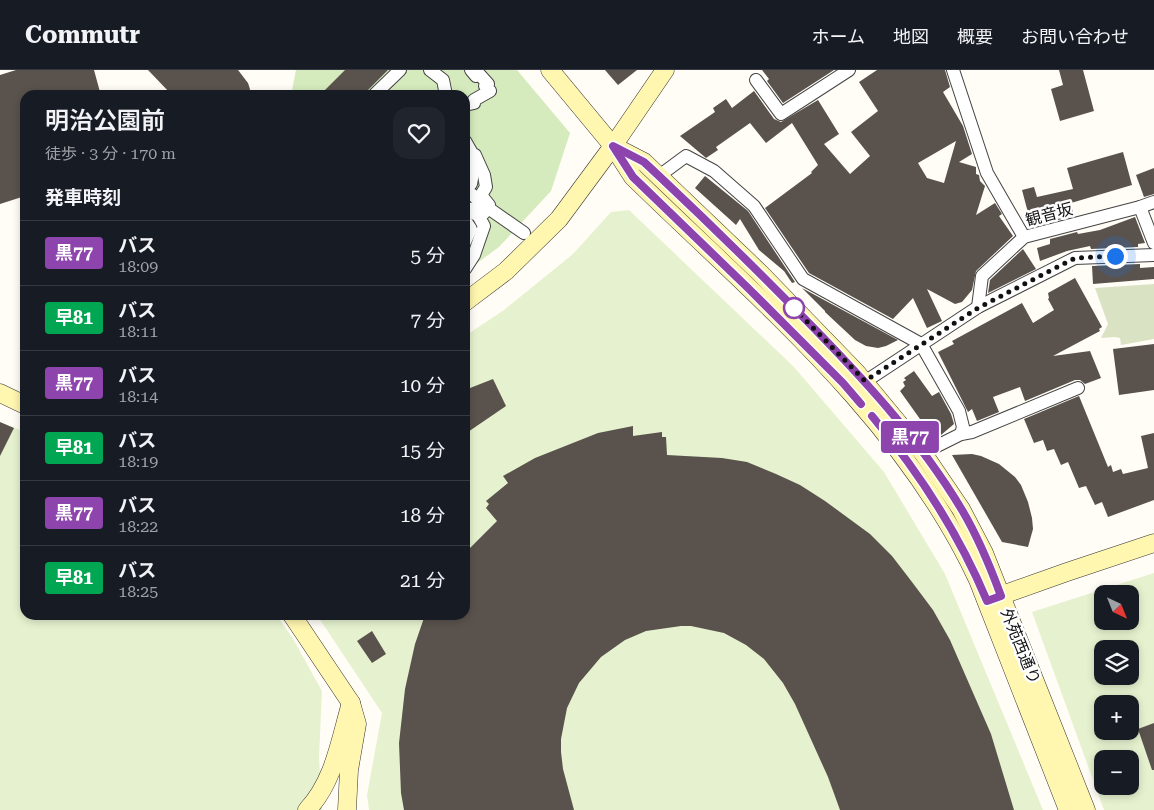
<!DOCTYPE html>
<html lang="ja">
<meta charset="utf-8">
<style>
:root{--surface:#171b24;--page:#20242c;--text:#f1f3f6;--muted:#9ea1a6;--line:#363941}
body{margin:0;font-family:"Roboto Serif","Noto Sans JP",serif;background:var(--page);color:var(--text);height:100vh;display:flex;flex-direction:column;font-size:19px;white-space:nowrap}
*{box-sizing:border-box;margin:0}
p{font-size:16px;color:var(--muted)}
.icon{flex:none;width:28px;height:28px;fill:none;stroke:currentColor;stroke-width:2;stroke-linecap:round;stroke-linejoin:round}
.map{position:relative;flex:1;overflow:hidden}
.side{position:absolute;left:20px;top:20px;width:450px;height:530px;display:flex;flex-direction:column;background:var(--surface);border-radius:15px;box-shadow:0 2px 8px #0003}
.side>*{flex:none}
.badge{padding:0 10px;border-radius:4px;font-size:18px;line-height:32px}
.needle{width:32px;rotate:137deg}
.buttons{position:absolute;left:1094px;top:515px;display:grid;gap:10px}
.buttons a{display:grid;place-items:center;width:45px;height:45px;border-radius:10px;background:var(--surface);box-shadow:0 2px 8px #0003;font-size:25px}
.you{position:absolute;width:25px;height:25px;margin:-12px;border:4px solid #fff;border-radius:50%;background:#1a73e8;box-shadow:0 0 0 8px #1a73e833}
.map>.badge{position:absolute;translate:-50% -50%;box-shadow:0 0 0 2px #fff}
h2{padding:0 25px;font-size:19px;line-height:45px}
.round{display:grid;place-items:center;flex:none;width:52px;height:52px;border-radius:15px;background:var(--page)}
.summary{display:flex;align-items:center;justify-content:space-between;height:85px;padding:0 25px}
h1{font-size:24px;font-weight:600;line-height:38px}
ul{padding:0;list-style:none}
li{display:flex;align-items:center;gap:15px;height:65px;padding:0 25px;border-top:1px solid var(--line)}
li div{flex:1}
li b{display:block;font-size:19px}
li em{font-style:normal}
li .badge{min-width:55px;font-weight:700;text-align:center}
header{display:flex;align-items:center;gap:30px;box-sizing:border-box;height:70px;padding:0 25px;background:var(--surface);border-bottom:1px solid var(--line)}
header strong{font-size:24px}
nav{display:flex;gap:28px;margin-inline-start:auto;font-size:18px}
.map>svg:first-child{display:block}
.green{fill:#d5ebbd}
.cemetery{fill:#d9e3c4}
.pitch{fill:#e6f2cf;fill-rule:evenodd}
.building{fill:#5a524d;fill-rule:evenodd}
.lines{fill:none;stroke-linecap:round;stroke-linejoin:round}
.street-casing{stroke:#444;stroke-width:14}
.secondary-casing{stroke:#333;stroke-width:19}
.street{stroke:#fff;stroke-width:12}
.secondary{stroke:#fff6b0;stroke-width:18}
.line-casing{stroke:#fff;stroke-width:11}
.line{stroke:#8e44ad;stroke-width:8}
.walk{stroke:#111;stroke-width:5;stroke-dasharray:0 9}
.stop-dot{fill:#fff;stroke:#8e44ad;stroke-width:2.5}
.labels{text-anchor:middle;stroke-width:5;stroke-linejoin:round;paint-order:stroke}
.street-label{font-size:16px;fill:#111;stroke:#fff}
</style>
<header>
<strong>Commutr</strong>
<nav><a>ホーム</a><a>地図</a><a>概要</a><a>お問い合わせ</a></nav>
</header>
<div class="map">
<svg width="1154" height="740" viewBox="0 0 1154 740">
<rect width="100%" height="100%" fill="#fffdf5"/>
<polygon class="green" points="296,0 517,0 570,63 551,121 499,177 465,202 465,25 291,25"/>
<polygon class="cemetery" points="1154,214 1154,269 1121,275 1120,268 1115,267 1101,268 1108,254 1095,218"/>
<g class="pitch">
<polygon points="629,140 794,297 884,402 945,504 1043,740 369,740 367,725 382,643 317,545 465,545 465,266 504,240 573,184 611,142"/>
<polygon points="0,352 25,362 25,545 276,545 292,567 322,621 319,687 322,740 0,740"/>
<path d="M1154,503V740H1104L1032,542ZM1102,524H1130V551H1102ZM1102,579H1130V606H1102ZM1102,634H1130V661H1102ZM1102,689H1130V716H1102Z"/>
</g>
<g class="building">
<polygon points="16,0 94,0 100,22 90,25 25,25 25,126 0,134 0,5"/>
<polygon points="148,0 238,0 248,13 250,19 248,25 172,25"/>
<polygon points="345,0 388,0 363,25 320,25"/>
<polygon points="605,0 637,0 618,15"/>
<polygon points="762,0 834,0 783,33 767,11 769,9"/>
<path d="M877,0H945L950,17L943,22L963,56L972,84L959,92L976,97V104L979,105L980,111L985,116L976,145L995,133L1002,144L999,146L1013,166L976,201L972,220L962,232L955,234L927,219L942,251L927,258L913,228L893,249L809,203L765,138L812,103L811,102L818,95L792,53L766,73L750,53L716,77L718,80L706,88L680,66L715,42L713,38L726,29L732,38L754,21L774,49L781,52L818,30L839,64L824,74L850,104L870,86L851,62L878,41L859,12ZM956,71L944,113L927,108L918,93Z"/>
<polygon points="1059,0 1083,0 1094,41 1060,51 1051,19 1063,15"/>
<polygon points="1123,82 1132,115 1071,133 1074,146 1046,153 1045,150 1031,154 1022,120 1034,117 1037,127 1073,119 1067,98"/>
<polygon points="1154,98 1154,124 1144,127 1136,105"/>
<polygon points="705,106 748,141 795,212 792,213 784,201 759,180 740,149 736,155 695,118"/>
<polygon points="1135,147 1145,173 1138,174 1138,177 1091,179 1090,176 1067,181 1040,191 1037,178 1050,174 1050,169 1077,162 1078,164 1100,160"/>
<polygon points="1023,179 1036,199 988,223 990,210"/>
<polygon points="1140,194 1140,198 1154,197 1154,209 1093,214 1092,196"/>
<polygon points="1075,208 1102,257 1099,259 1100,261 1053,286 1090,281 1101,308 1085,314 1080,310 1075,310 1025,331 1020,317 993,327 999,342 977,351 972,339 968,342 938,282 954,274 952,271 1022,233 1033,253 1054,240 1048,229 1049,228 1048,223"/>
<polygon points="802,218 898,270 886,276 878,278 866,276 855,270 825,242 825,241"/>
<polygon points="1154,274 1154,320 1119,325 1113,279"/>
<polygon points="914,301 932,326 939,322 951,344 954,354 941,365 936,358 930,363 900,321 905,316 903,312 906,310 904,308"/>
<polygon points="493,309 506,336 465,364 465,320"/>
<polygon points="1079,326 1108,397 1111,395 1113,402 1121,399 1123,404 1148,398 1141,366 1154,363 1154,430 1108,447 1102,432 1095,435 1086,416 1079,418 1068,392 1061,395 1054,379 1047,381 1043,370 1034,373 1024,349"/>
<polygon points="0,352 14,358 0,386"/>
<polygon points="633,356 633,366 662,362 662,367 666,367 667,385 722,388 747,392 776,404 800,415 825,431 870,464 892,486 912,512 933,540 950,570 991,664 1014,740 840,740 828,707 795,634 783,613 764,589 746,575 724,563 691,556 681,556 646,561 625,570 601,587 579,613 567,638 561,669 561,682 563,699 574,740 404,740 401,723 399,673 405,619 415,574 425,545 465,545 465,483 497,451 486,438 489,434 486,431 508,413 503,406 535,388 598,363"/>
<polygon points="972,384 981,386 999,394 1015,407 1021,415 1028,432 1032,448 1033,459 1028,477 1002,472 952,385"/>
<polygon points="372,561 386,584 372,593 357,571"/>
<polygon points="1154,653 1154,700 1152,700 1138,659"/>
</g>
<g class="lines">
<g class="street-casing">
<g id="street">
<polyline points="430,0 443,10 446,25"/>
<polyline points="953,0 987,103 1024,167"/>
<polyline points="756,10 781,44 849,0"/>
<polyline points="374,25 400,0"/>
<polyline points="465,35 474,33 474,30 490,21 485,16 488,14 479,4 476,6 471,0"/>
<polyline points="465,71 473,85 475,85 484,105 486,117 481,125 489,135 484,143 475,144 465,136"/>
<polyline points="659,106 686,86 714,101 754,136 803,209 921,274 959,341 963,357 961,364"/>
<polyline points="465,118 471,114 474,98 470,88"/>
<polyline points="465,119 491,140 524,163"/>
<polyline points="1140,137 1154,173"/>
<polyline points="465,150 471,159 465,172"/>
<polyline points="465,199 474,185 484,156 474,138"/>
<polyline points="978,237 982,206 1024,167 1140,137 1154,132"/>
<polyline points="857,317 978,237 1075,188 1154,185"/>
<polyline points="923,383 961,364 972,362 1078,318"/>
</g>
</g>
<g class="secondary-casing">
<g id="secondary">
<path d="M550,0L613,76L633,107C758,229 903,348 978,510L1068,740"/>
<polyline points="613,76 644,92 761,204 856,302 923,383 961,439 984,483 1086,740"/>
<polyline points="465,232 506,201 559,149 613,76 665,0"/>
<polyline points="0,323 25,335"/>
<polyline points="991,529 1067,502 1154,473"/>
<polyline points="292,545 351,633 357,654 349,700 347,740"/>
<path d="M307,740C334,712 340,670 351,633"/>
</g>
</g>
<use href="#street" class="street"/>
<use href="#secondary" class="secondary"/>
</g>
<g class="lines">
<g class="line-casing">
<path id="line" d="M861,334L843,313L748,218L633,107L613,76L644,92L659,106C708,152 756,199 803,247C861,306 919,368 962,440C978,467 990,496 1001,526L987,531C959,464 918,401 872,346"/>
</g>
<use href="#line" class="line"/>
<polyline class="walk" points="794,238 788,232 865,311 978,238 1075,188 1115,186"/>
</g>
<circle class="stop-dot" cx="794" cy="238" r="10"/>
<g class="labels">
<g class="street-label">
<text transform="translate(1049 144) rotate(-15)" y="6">観音坂</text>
<text transform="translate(1021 576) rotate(68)" y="6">外苑西通り</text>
</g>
</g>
</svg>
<div class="buttons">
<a><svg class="needle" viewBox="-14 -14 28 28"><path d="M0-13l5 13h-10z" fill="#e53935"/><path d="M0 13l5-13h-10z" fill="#9ea1a6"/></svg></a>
<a><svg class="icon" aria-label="layers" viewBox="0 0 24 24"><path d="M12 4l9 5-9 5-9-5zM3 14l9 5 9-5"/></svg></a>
<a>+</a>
<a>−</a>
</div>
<div class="you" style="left:1115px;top:186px"></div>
<b class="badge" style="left:910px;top:367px;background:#8e44ad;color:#fff">黒77</b>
<section class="side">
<div class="summary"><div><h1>明治公園前</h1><p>徒歩 · 3 分 · 170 m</p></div><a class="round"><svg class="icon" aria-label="heart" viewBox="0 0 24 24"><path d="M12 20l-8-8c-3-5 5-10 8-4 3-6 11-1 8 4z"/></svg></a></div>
<h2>発車時刻</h2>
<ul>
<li><span class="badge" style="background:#8e44ad;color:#fff">黒77</span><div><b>バス</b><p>18:09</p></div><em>5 分</em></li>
<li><span class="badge" style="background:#00a651;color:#fff">早81</span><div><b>バス</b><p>18:11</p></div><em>7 分</em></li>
<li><span class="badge" style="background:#8e44ad;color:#fff">黒77</span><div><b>バス</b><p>18:14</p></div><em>10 分</em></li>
<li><span class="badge" style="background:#00a651;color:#fff">早81</span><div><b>バス</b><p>18:19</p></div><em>15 分</em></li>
<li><span class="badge" style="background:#8e44ad;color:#fff">黒77</span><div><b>バス</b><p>18:22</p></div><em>18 分</em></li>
<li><span class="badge" style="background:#00a651;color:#fff">早81</span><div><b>バス</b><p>18:25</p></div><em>21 分</em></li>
</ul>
</section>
</div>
